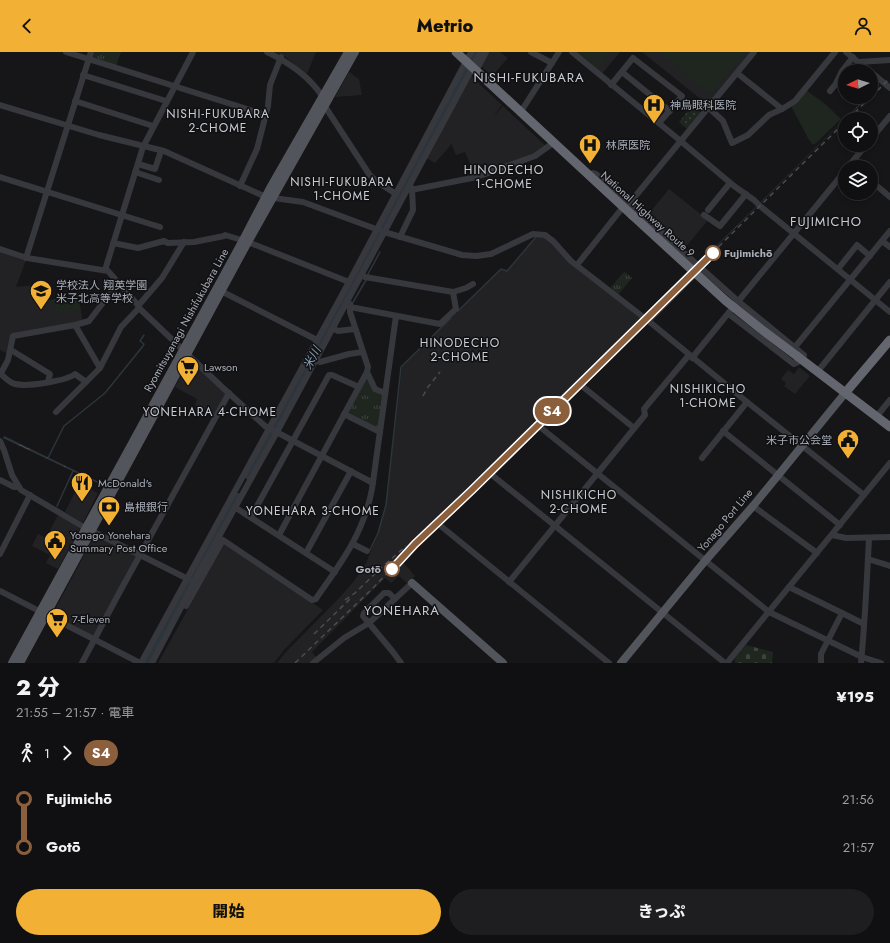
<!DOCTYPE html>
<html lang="ja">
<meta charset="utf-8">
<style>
:root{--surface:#101012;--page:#1e1e20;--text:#f1f3f6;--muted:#9c9d9f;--line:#303032;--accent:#f2b134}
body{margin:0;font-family:Jost,"Noto Sans JP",sans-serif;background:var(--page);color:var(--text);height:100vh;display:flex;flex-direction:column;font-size:15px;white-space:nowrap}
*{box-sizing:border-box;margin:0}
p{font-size:13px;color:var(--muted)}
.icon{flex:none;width:22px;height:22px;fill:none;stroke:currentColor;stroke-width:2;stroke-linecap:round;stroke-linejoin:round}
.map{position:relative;height:611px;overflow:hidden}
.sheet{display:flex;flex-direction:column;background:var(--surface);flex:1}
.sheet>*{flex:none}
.badge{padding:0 8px;border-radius:13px;font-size:14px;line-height:26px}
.needle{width:26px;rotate:265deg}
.buttons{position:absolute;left:838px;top:12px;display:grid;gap:8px}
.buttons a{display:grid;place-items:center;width:40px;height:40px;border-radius:50%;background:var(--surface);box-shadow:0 2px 6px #0003,0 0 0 1px var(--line);font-size:20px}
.map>.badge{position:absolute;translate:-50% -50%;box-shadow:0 0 0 2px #fff}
.legs{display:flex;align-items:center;gap:6px;height:44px;padding:0 16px;font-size:13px}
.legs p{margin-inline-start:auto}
.head{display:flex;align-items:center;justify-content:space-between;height:68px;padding:0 16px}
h1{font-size:22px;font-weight:800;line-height:30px}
.action{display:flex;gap:8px;margin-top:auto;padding:8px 16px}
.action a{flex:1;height:46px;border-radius:24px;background:var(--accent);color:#111;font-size:16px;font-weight:800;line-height:46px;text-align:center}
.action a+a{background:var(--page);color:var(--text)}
ul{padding:0 16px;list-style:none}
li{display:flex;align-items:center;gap:14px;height:48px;font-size:15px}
li i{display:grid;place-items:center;width:6px;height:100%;margin:0 5px;background:currentColor}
li i::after{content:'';width:10px;height:10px;margin:-5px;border:3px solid;border-radius:50%;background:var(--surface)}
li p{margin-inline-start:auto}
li:first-child i{background:linear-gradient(#0000 50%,currentColor 0)}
li:last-child i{background:linear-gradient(currentColor 50%,#0000 0)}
header{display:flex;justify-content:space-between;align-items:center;height:52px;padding:0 16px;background:var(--accent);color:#111;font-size:18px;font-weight:800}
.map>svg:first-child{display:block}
.built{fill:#222225}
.grass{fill:url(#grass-dots)}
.cemetery{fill:url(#cemetery-stones)}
.park{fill:url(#park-tufts)}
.garden{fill:#1e261f}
.water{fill:url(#water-waves)}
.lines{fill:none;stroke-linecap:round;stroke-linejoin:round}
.stream{stroke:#2c353c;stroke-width:1.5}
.river{stroke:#2c353c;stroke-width:8}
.minor{stroke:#37383d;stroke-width:6}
.major{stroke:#53555c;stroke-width:8}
.highway{stroke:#63666e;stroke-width:9}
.rail{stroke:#4a4c52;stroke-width:1.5;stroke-dasharray:5 4;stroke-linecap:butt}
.highway-bridge{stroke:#63666e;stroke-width:9}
.line-1-casing{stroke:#fff;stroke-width:9}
.line-1{stroke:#8b5e3c;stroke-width:6}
.stop-1-dot{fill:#fff;stroke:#8b5e3c;stroke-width:2}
.labels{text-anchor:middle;stroke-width:3;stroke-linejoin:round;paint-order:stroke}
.poi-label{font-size:11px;fill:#a8adb8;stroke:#111113;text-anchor:start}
.street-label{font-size:11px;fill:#a8adb8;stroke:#111113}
.stop-label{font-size:11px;font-weight:bold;fill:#a8adb8;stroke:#111113;text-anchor:start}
.neighbourhood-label{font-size:12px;letter-spacing:1px;fill:#c9ccd4;stroke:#111113}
.water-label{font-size:12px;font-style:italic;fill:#7f9bb3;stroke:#111113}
.quarter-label{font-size:13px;letter-spacing:1px;fill:#c9ccd4;stroke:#111113}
</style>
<header><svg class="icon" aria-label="back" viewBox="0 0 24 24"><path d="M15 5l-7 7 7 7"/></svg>Metrio<svg class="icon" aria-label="person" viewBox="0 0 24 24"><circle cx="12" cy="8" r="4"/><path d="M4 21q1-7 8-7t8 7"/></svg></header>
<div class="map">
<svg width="890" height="611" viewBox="0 0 890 611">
<defs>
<pattern id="grass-dots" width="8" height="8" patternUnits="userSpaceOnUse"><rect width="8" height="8" fill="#1e261f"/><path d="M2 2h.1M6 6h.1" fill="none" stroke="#3c433d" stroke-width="1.8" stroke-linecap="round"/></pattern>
<pattern id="cemetery-stones" width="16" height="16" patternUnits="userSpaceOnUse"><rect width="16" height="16" fill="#1e261f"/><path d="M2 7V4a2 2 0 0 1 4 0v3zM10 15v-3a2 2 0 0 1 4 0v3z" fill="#3c433d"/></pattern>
<pattern id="park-tufts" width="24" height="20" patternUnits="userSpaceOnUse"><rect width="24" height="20" fill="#1e261f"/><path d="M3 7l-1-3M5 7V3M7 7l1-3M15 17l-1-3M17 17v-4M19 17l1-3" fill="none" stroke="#3c433d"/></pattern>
<pattern id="water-waves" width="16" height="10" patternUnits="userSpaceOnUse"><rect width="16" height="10" fill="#2c353c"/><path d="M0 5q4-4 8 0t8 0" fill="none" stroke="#485056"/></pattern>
</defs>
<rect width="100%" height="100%" fill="#161618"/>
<g class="built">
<polygon points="274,0 316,0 307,22 283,3"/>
<polygon points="488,0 500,0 508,6 492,24 481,14"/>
<polygon points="574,0 620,0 601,23"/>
<polygon points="642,0 751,0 708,53"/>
<polygon points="349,20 359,27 362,43 335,45"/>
<polygon points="471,24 502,53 493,65 503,54 546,94 538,101 491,119 486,111 472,116 465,100 456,103 451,91 450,94 435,111 426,106"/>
<polygon points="669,137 708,168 684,197 647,164"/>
<polygon points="537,185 547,186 641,267 517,391 503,401 487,416 490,423 410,499 402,509 415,524 408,532 399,524 391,531 385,526 312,600 317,606 311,611 277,611 286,600 341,544 354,529 366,511 378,482 386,453 402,315 501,217 507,219"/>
<polygon points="0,200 26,208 16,235 47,232 49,248 78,242 83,270 11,282 9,302 0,298"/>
<polygon points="190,308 225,341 226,342 214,363 195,353 197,347 175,335"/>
<polygon points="799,315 810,324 795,342 784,334 786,331 781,327 788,318 794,322"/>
<polygon points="79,432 98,441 83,471 65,460"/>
<polygon points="58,463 80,476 58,517 46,511 50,503 32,494 38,482 46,486"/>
<polygon points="95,483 136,503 137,505 93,584 52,563"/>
<polygon points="224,492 323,558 284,598 274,611 158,611"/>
</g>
<polygon class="grass" points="692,54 701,61 687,77 679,70"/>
<polygon class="cemetery" points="746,593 773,600 772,611 735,611 735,606"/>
<g class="park">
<polygon points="93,0 121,0 116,14 91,7"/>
<polygon points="625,220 632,226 618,243 612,238 611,235 623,221"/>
<polygon points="366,326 369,326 383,343 378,377 348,362 347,360"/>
</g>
<g class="garden">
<polygon points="578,0 611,0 597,17"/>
<polygon points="663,0 746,0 710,43 664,4"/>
<polygon points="807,39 824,51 841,67 815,92 812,92 809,88 791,54"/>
<polygon points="77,243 80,257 57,263 52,248"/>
</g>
<g class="water">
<polygon points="867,45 869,45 845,67 521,389 489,415 520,388"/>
<polygon points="4,384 103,432 102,433 3,386"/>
</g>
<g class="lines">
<g class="stream">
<polyline points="369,223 368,222 380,200"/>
<polyline points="352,252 366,228"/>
<polyline points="458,259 501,217 507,219 536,185"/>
<polyline points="48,406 64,374 105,341 143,294 144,292 140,289 144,283"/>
<polyline points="57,454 73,419"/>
<polyline points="370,498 378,481 386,453 401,315 451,266"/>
</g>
<g class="river">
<polyline points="249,424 477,0"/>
<polyline points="148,611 238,445"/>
</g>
<g class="minor">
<polyline points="66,0 266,63"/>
<path d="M267,0C288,10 309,24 322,44"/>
<polyline points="531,0 552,11"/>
<polyline points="572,0 677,86 734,134 754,148 760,154 890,260"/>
<polyline points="846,0 869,19"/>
<polyline points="859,10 890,8"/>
<polyline points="476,19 486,0"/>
<polyline points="622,20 670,59"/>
<polyline points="871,20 890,36"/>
<polyline points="737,21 782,57 795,49 835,0"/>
<polyline points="83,23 166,49"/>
<polyline points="611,33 633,6 682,44 659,71"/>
<polyline points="830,39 835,33 842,19 853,5"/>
<polyline points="75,49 153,74"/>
<polyline points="0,53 99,83 164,99 266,145 303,150 384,180 462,203 476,204 491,202 533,182 545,183 553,189 571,209 651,271 747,350 864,443"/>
<polyline points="324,53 369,122 376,129 396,142"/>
<polyline points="708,55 723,69 732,91 748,83 769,63 782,57"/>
<polyline points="520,61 559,0"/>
<polyline points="871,87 890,64"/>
<polyline points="138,112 155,117 161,99"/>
<polyline points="848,115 866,93"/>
<polyline points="135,120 159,128"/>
<polyline points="588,123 593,121 596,122 738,249 804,303 802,308 794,312 729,262"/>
<polyline points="0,125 160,175"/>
<polyline points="871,129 890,145"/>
<polyline points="240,134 257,97 268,54 270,33 281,5"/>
<polyline points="411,138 477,125 535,104 553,91"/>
<polyline points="628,153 754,0"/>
<polyline points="708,158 730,131"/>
<polyline points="704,163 720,174 746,142"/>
<polyline points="400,185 413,158 412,136"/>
<polyline points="882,189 890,195"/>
<polyline points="113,191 138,196 164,189 168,191 194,190 224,184 225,183 248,190 349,230"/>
<polyline points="0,197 27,206 108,219 137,252 139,256 222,335 265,374 373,431"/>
<polyline points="26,206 91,0"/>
<polyline points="577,213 623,155"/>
<polyline points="838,217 857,193 870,204"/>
<polyline points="105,218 143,95 193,0"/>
<polyline points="221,239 317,288"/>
<polyline points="453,240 466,236 473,232"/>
<polyline points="350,252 350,260 368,315 367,320 375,337 385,341"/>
<polyline points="736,252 845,119"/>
<polyline points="138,254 162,226 184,190"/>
<polyline points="350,255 440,272 456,257 453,240 365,225"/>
<polyline points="648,269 698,219"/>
<polyline points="75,273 100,316"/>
<polyline points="336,278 338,279 355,277"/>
<polyline points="795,295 890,179"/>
<polyline points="11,298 50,322 48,330"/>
<polyline points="692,306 730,259"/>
<polyline points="316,308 320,310 349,302 363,300"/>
<polyline points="818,319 890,230"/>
<path d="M0,321C4,325 10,331 15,332C27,335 66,329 75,322L86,330"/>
<polyline points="1,321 8,308 13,284 75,273 89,269 118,231"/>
<polyline points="582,334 634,376"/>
<polyline points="56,360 100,316 121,275 139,256"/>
<polyline points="344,362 380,380"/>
<polyline points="877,364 890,348"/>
<polyline points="540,375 769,560 862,605 881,611"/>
<polyline points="723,379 840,473"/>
<polyline points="0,389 4,398 12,423 21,438 82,474 198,532"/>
<polyline points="702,406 747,350"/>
<polyline points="492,423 725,611"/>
<polyline points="0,428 14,435 19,435"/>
<polyline points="753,454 817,501"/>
<polyline points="236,456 335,520"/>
<polyline points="251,465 329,323 332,323 359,335"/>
<polyline points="442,475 609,611"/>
<polyline points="279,483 367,320"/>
<polyline points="832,483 846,486 890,485"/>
<polyline points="353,492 367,499"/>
<polyline points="306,501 351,419"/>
<polyline points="0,502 30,443"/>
<polyline points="868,507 890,514"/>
<polyline points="509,530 645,363 644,357 689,303"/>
<polyline points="789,535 842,561"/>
<polyline points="0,539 140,611"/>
<polyline points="395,547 389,541 384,541 364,561 363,564 393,600 401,611"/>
<path d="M186,554L223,488L312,548L316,547L317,545C342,510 364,480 372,437L396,264"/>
<polyline points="82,611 118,543 229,341"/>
<polyline points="141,611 349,230 471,0"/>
<polyline points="152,611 202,515 277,380 481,0"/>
<polyline points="313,611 344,586 369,571 412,531"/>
<polyline points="727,611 890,411"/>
<polyline points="821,611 821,602 842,561 864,572"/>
<path d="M861,611C865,569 867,528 869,486"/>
</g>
<g class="major">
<polyline points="412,531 503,611"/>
<polyline points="12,611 243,188 270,136 348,0"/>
<polyline points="20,611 248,190 355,0"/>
<polyline points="621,611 705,509 753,454 846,340"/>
</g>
<g class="highway">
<polyline points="456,0 632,163"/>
<polyline points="797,304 890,375"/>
<polyline points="846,340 890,288"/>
</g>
<g class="rail">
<polyline points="871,45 890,26"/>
<polyline points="848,67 871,45"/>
<polyline points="423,344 428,335 440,320"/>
<polyline points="345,548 355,541 382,515 406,494"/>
<polyline points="314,582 351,546"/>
<polyline points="295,611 373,536 415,492 472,438 845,70"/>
</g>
<polyline class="highway-bridge" points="632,163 726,249 761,277 797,304"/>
</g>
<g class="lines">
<g class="line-1-casing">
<polyline id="line-1" points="392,517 415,492 472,438 713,201"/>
</g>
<use href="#line-1" class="line-1"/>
</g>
<defs>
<g id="hospital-pin" transform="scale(1.15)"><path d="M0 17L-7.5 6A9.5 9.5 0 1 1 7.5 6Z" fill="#f2b134" stroke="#111113"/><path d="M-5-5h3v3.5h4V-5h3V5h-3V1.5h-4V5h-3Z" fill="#111"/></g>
<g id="school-pin" transform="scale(1.15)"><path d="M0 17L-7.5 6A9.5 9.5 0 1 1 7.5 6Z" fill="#f2b134" stroke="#111113"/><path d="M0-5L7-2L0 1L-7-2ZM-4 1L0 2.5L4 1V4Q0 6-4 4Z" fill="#111"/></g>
<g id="supermarket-pin" transform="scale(1.15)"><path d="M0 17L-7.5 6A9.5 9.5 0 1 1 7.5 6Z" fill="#f2b134" stroke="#111113"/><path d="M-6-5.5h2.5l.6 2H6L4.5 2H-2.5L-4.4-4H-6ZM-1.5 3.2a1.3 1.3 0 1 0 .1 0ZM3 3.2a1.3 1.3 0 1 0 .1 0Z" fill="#111"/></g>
<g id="civic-pin" transform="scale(1.15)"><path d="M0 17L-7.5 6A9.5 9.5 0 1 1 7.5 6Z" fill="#f2b134" stroke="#111113"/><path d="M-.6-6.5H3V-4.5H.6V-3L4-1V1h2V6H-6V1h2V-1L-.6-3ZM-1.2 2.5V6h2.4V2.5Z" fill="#111"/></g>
<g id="restaurant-pin" transform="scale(1.15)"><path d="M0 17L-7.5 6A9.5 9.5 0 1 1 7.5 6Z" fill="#f2b134" stroke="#111113"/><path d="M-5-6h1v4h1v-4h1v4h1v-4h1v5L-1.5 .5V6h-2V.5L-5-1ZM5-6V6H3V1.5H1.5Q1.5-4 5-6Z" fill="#111"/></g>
<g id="bank-pin" transform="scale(1.15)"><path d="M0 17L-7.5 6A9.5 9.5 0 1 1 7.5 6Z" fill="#f2b134" stroke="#111113"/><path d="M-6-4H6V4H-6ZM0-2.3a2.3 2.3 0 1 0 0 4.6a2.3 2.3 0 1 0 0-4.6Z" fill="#111"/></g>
</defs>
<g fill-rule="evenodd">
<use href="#hospital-pin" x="654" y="53"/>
<use href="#hospital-pin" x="590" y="93"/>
<use href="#school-pin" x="41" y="239"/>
<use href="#supermarket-pin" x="188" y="315"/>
<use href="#civic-pin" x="848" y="388"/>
<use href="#restaurant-pin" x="82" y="431"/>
<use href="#bank-pin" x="109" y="455"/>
<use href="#civic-pin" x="55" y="489"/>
<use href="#supermarket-pin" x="57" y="567"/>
</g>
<g class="stop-1-dot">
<circle cx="713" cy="201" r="7"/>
<circle cx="392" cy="517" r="7"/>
</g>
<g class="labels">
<g class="poi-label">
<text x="670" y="57">神鳥眼科医院</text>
<text x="606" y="97">林原医院</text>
<text x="56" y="237">学校法人 翔英学園<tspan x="56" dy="13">米子北高等学校</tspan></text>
<text x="204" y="319">Lawson</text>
<text x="832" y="392" text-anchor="end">米子市公会堂</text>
<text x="98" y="435">McDonald's</text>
<text x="124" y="459">島根銀行</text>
<text x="70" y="487">Yonago Yonehara<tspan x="70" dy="13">Summary Post Office</tspan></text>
<text x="72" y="571">7-Eleven</text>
</g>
<g class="street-label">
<text transform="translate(648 162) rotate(42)" y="4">National Highway Route 9</text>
<text transform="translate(186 268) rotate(-61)" y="4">Ryomitsuyanagi Nishifukubara Line</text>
<text transform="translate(725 468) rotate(-50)" y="4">Yonago Port Line</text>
</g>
<g class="stop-label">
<text x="724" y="205">Fujimichō</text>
<text x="381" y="521" text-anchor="end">Gotō</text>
</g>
<g class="neighbourhood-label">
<text x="218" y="66">NISHI-FUKUBARA<tspan x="218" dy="14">2-CHOME</tspan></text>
<text x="504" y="122">HINODECHO<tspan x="504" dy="14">1-CHOME</tspan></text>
<text x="342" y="134">NISHI-FUKUBARA<tspan x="342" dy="14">1-CHOME</tspan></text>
<text x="460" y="295">HINODECHO<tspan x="460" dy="14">2-CHOME</tspan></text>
<text x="708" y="341">NISHIKICHO<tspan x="708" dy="14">1-CHOME</tspan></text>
<text x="210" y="364">YONEHARA 4-CHOME</text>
<text x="579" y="447">NISHIKICHO<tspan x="579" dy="14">2-CHOME</tspan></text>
<text x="313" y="463">YONEHARA 3-CHOME</text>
</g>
<g class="water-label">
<text transform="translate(312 306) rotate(-62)" y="4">米川</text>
</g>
<g class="quarter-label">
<text x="529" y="30">NISHI-FUKUBARA</text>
<text x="826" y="174">FUJIMICHO</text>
<text x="402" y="563">YONEHARA</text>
</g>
</g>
</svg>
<div class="buttons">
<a><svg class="needle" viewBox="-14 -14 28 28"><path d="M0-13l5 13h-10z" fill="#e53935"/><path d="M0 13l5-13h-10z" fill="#9c9d9f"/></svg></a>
<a><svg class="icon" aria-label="locate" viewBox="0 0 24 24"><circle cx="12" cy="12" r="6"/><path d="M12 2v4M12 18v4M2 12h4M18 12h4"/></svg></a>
<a><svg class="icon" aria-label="layers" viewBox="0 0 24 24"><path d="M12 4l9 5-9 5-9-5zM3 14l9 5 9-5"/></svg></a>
</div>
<b class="badge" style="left:552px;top:359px;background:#8b5e3c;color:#fff">S4</b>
</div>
<section class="sheet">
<div class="head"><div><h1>2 分</h1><p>21:55 – 21:57 · 電車</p></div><b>¥195</b></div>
<div class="legs"><svg class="icon" aria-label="walk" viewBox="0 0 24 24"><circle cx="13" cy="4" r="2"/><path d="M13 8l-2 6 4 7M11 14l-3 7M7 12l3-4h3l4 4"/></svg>1<svg class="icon" aria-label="forward" viewBox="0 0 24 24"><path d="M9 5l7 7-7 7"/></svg><b class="badge" style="background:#8b5e3c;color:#fff">S4</b></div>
<ul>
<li><i style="color:#8b5e3c"></i><b>Fujimichō</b><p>21:56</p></li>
<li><i style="color:#8b5e3c"></i><b>Gotō</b><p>21:57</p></li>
</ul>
<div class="action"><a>開始</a><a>きっぷ</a></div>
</section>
